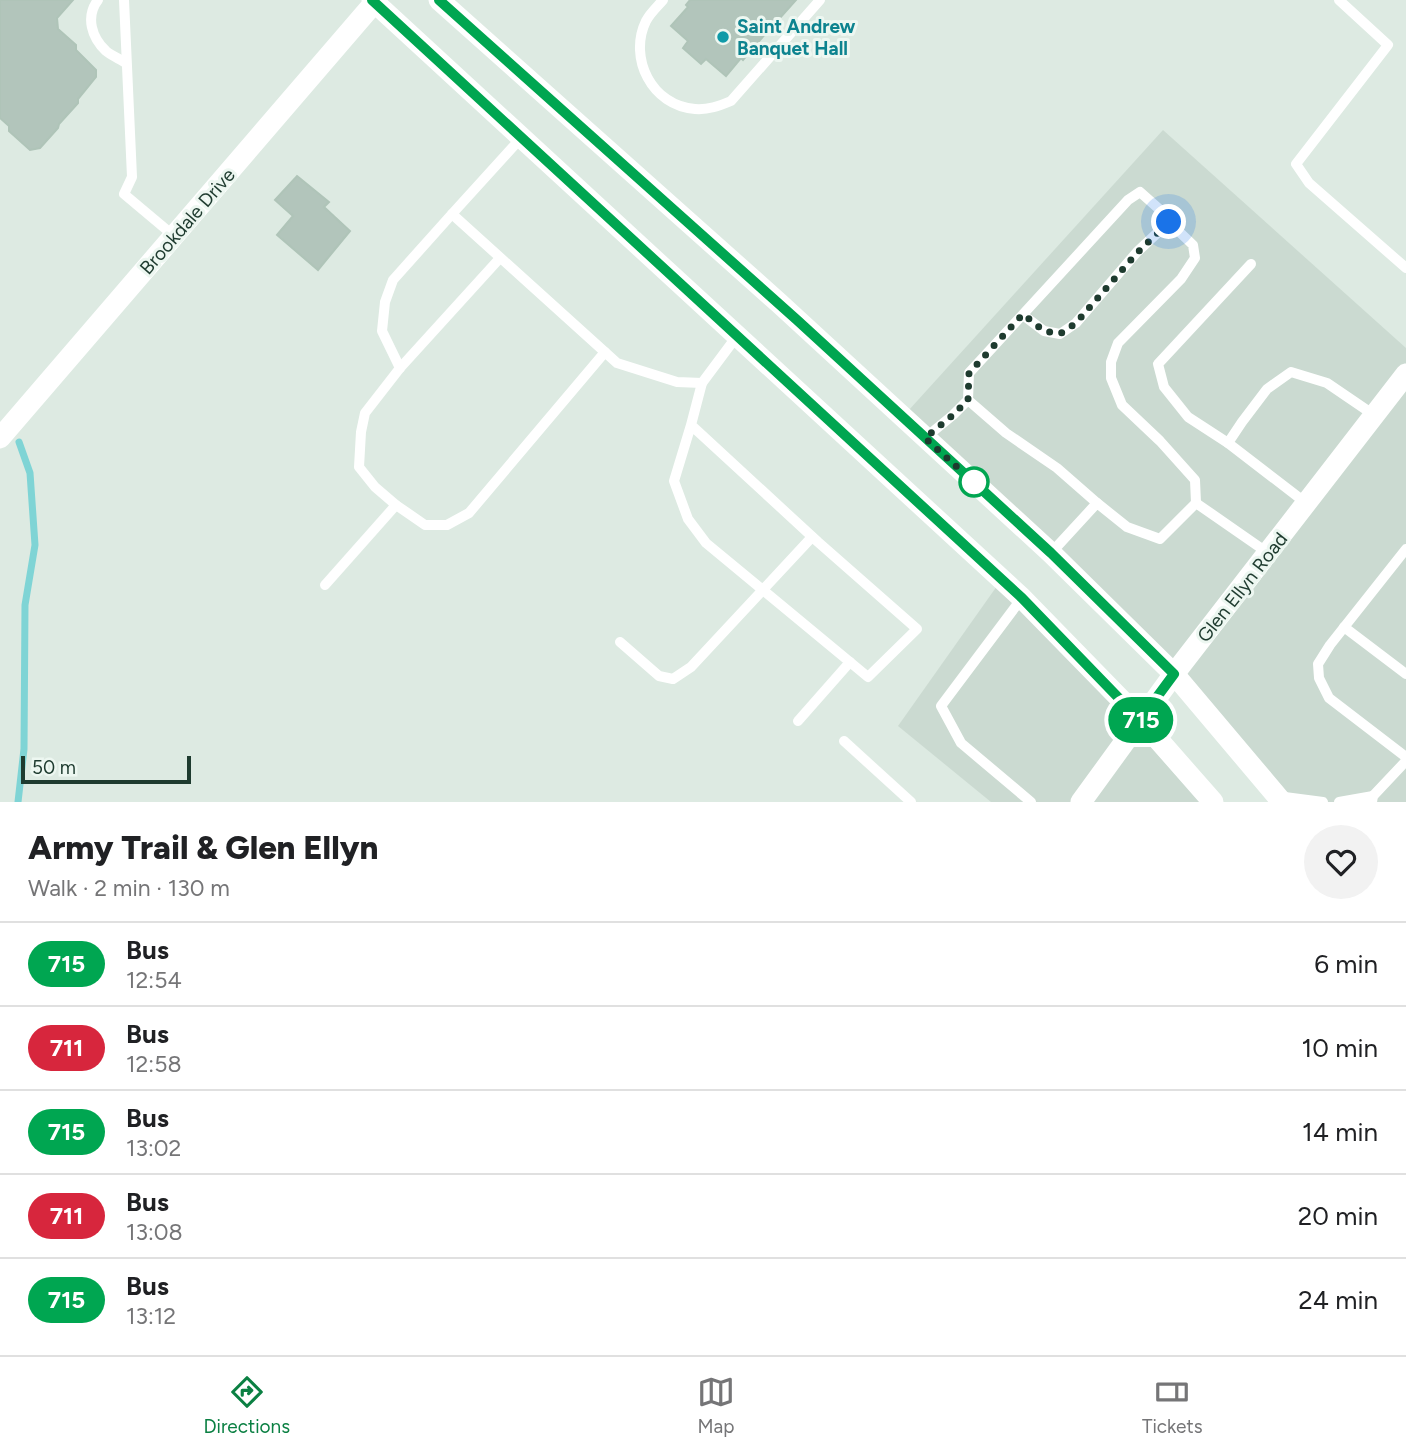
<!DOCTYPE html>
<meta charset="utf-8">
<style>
:root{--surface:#fff;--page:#f2f2f2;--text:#202124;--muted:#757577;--line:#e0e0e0;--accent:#0b8043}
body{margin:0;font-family:Figtree,sans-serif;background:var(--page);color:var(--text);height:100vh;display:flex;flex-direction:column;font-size:26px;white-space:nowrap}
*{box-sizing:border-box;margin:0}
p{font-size:23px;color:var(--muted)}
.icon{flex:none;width:38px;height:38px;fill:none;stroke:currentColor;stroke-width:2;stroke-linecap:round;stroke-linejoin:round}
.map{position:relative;height:802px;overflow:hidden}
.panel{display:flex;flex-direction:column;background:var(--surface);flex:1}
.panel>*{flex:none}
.badge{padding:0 14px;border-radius:23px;font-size:24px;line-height:46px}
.scale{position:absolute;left:21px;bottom:18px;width:170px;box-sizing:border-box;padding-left:7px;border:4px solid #1e3b2f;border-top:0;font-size:19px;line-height:24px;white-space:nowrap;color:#1e3b2f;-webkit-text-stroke:5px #edf7f1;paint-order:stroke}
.you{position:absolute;width:35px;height:35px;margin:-18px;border:5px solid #fff;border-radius:50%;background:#1a73e8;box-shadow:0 0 0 10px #1a73e833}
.map>.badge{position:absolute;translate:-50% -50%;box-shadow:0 0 0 4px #fff}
.round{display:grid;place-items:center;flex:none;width:74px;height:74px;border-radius:37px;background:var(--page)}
.head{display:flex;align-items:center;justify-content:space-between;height:119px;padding:0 28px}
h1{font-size:33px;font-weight:800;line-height:52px}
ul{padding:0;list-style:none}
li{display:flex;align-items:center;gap:21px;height:84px;padding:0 28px;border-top:2px solid var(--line)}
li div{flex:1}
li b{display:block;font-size:26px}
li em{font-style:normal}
li .badge{min-width:77px;font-weight:700;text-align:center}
.tab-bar{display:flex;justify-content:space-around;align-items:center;height:98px;border-top:2px solid var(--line);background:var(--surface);font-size:19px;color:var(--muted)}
.tab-bar a{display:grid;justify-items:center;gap:4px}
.tab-bar .selected{color:var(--accent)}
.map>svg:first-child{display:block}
.built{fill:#cbdad1}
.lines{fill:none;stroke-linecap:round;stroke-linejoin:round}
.stream{stroke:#7fd4d5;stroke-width:7}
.building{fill:#b2c5bb;stroke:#afc4b8;stroke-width:2}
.lane{stroke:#fff;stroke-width:10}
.street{stroke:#fff;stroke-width:21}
.secondary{stroke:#fff;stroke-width:21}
.line-casing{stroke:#fff;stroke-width:16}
.line{stroke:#00a651;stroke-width:10}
.walk{stroke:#1e3b2f;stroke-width:7;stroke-dasharray:0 12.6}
.culture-dot{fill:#0f9aa8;stroke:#edf7f1;stroke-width:2.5}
.stop-dot{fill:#fff;stroke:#00a651;stroke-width:3.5}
.labels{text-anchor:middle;stroke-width:6;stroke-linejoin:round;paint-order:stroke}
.culture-label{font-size:19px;font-weight:bold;fill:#0d838f;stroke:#edf7f1;text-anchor:start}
.street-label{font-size:19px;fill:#1e3b2f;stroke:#edf7f1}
</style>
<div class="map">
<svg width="1406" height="802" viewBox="0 0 1406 802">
<rect width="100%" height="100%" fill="#ddeae2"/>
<g class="built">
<polygon points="1163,130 1406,348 1406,802 1290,802 908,411"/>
<polygon points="997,586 1129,722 1071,802 991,802 898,726"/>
<polygon points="1141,736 1200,802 1092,802"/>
</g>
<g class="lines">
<polyline class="stream" points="18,802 24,749 25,605 35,545 30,473 19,442"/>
</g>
<g class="building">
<polygon points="0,0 73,0 57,18 58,29 76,45 76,50 96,70 96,77 78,99 78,103 59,124 58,128 40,148 30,150 9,131 9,126 0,118"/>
<polygon points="690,0 796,0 770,29 768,26 764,30 767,32 743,60 741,58 726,76 706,59 701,64 683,48 688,41 671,26 688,7 686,5"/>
<polygon points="297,176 329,202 324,207 350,231 318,270 277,235 293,216 275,200"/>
</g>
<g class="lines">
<g class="lane">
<path d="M98,0C85,17 92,38 106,51C112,56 120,59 126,63"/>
<polyline points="124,0 132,177 124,194 174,236"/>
<path d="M663,0C658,6 650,13 646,21C628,58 652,106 695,109C708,110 719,106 731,101L820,0"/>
<polyline points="1339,0 1388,45 1296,164 1309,183 1406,268"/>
<polyline points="521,138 452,214 617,363 677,382 702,383"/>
<polyline points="1023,315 1044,331 1060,334 1076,323 1137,252 1169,222 1193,245 1195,258 1181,279 1118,343 1111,362 1111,378 1122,405 1160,441 1195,480 1196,503"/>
<polyline points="400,368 382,331 385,302 393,280 452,214"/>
<polyline points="968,400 969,373 1128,200 1140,192 1158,208 1169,222"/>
<polyline points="691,425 674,481 688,519 706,543 868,677 917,629 818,542 691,425 702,383 737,336"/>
<polyline points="925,438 953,415 968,400 1006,433 1057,468 1097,503"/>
<polyline points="1228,443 1188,417 1164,387 1158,364 1251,264"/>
<polyline points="1306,503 1228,443 1242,422 1267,389 1291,372 1327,383 1374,415"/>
<polyline points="396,505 425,525 447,525 469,513 605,352"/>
<polyline points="1406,549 1330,645 1318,664 1319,678 1329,698 1406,757"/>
<polyline points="1051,553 1097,503 1127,527 1160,539 1196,503 1268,553"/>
<polyline points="325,585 396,505 375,487 359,467 361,432 365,413 400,368 500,258"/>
<polyline points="1022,598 941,706 961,743 1031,802"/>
<polyline points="1344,627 1406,674"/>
<polyline points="620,642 659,676 673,679 691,667 812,537"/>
<polyline points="798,721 850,662"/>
<polyline points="844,741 911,802"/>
<polyline points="1277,796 1323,802"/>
<polyline points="1339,802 1373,796"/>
<polyline points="1372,802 1373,796 1406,761"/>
</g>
<polyline class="street" points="0,438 375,2"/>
<g class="secondary">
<polyline points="372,0 1022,598 1141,720 1213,802"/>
<polyline points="439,0 779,303 1051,553 1174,674 1282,802"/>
<polyline points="1081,802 1174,674 1406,374"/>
</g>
</g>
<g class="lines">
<g class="line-casing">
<polyline id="line" points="372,0 1022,598 1140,720 1174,674 1051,553 797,320 439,0"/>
</g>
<use href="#line" class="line"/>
<polyline class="walk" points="974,482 979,487 925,438 953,415 968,400 969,373 1023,314 1044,331 1060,334 1076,323 1137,253 1169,222"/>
</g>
<circle class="culture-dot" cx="723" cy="37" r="7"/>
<circle class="stop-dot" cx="974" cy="482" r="14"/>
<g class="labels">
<g class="culture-label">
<text x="737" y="33">Saint Andrew<tspan x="737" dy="22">Banquet Hall</tspan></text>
</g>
<g class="street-label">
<text transform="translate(187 221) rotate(-49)" y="7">Brookdale Drive</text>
<text transform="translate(1242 587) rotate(-52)" y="7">Glen Ellyn Road</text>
</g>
</g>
</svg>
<div class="scale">50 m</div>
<div class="you" style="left:1169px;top:222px"></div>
<b class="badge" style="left:1141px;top:720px;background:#00a651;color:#fff">715</b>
</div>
<section class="panel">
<div class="head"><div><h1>Army Trail &amp; Glen Ellyn</h1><p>Walk · 2 min · 130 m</p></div><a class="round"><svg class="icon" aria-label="heart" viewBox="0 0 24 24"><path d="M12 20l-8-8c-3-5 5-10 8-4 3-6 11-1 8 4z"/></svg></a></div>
<ul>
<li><span class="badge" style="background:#00a651;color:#fff">715</span><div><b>Bus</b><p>12:54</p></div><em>6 min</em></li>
<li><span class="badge" style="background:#d7263d;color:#fff">711</span><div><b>Bus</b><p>12:58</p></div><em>10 min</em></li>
<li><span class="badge" style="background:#00a651;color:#fff">715</span><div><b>Bus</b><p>13:02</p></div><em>14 min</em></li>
<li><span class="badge" style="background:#d7263d;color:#fff">711</span><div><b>Bus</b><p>13:08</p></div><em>20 min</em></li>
<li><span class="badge" style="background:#00a651;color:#fff">715</span><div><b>Bus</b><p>13:12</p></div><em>24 min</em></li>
</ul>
</section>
<nav class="tab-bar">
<a class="selected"><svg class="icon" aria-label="directions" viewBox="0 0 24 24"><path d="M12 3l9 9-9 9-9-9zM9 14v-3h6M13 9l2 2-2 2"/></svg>Directions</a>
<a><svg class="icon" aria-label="map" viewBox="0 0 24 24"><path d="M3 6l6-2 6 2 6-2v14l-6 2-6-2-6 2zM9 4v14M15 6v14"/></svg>Map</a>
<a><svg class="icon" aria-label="tickets" viewBox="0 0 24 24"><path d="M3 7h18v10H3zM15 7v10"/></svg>Tickets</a>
</nav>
